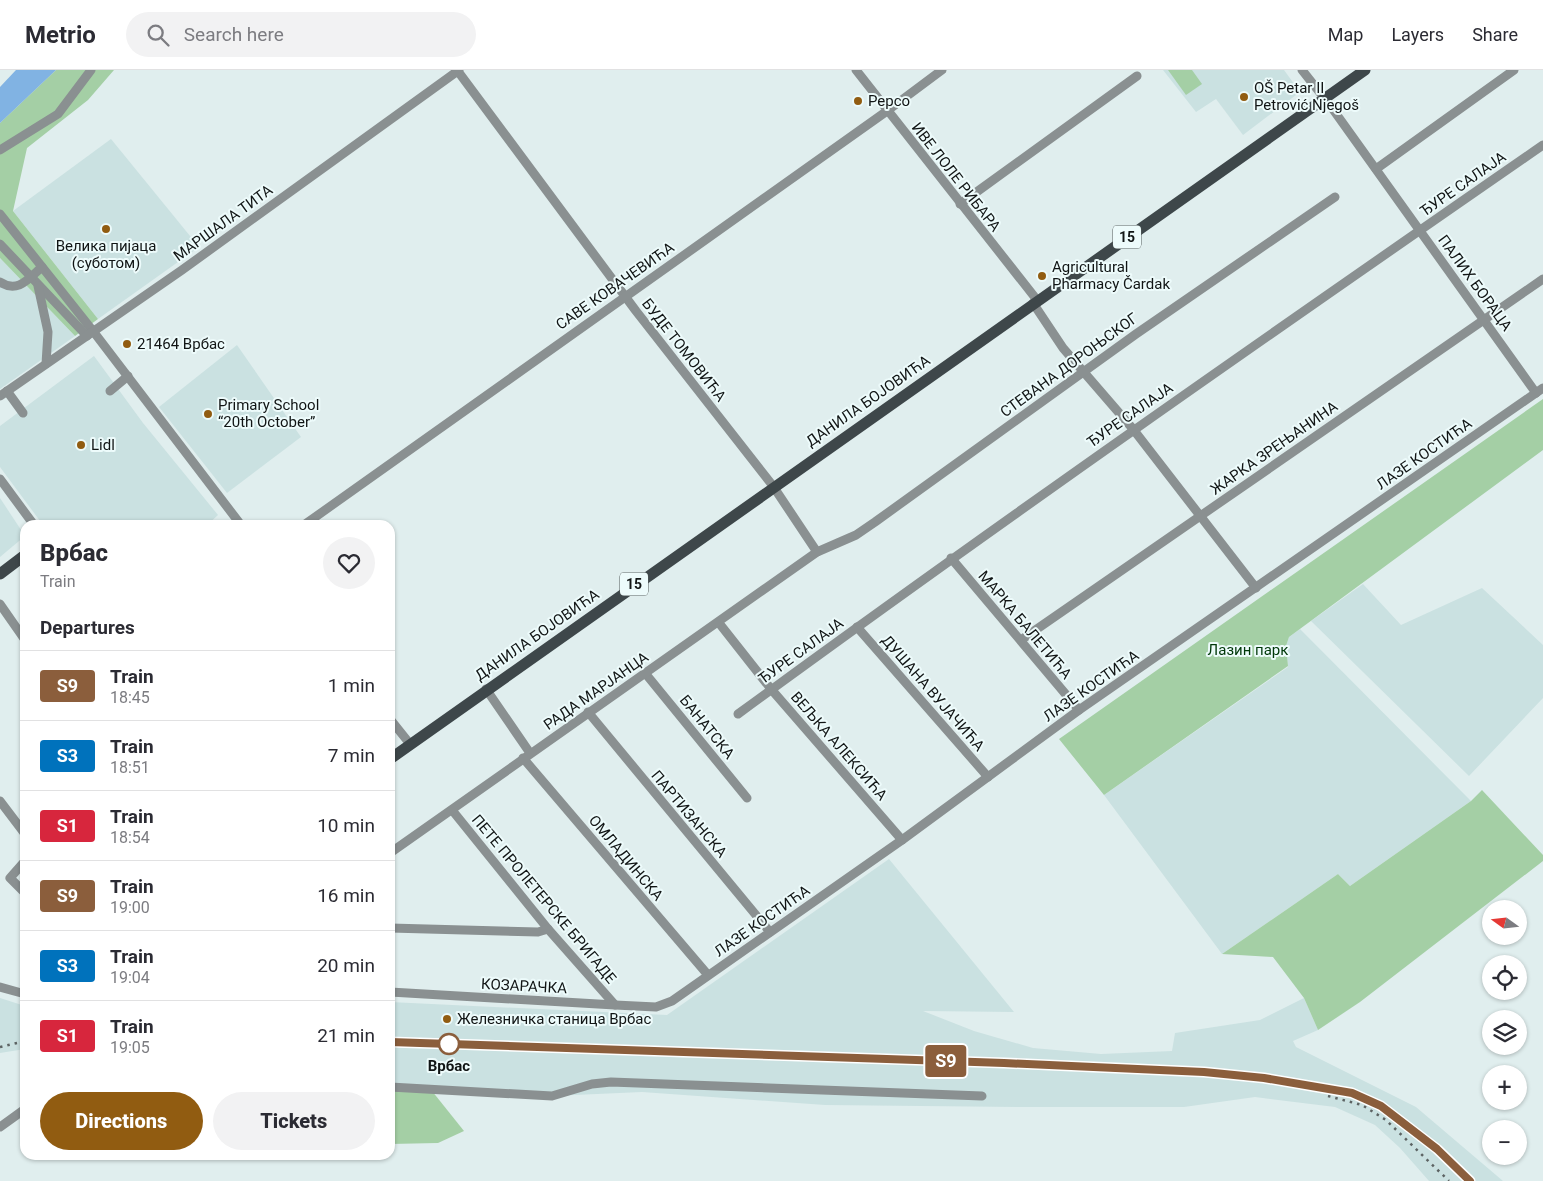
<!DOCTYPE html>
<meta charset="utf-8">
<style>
:root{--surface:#fff;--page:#f2f2f3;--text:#2b2b33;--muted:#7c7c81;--line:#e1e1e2;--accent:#915c11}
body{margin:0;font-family:Roboto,sans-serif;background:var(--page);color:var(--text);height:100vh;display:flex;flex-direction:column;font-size:19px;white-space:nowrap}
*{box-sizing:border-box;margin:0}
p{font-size:16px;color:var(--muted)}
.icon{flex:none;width:28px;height:28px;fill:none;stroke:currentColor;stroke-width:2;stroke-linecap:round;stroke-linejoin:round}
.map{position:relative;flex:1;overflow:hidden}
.panel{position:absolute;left:20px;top:450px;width:375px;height:640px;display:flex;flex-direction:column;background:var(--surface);border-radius:15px;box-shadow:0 1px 4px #0004}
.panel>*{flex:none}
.badge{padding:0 10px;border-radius:4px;font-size:18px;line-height:32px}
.needle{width:32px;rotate:285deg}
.controls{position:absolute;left:1482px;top:830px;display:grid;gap:10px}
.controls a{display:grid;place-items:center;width:45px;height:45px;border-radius:50%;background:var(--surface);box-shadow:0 1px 4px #0004;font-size:25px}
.map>.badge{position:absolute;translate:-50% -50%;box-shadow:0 0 0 2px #fff}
h2{padding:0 20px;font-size:19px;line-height:45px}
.round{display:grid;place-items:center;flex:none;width:52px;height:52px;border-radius:26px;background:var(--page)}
.summary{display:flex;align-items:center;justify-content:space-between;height:85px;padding:0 20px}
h1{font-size:24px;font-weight:800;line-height:38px}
.button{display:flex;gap:10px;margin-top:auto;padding:10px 20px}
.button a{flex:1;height:58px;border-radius:30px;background:var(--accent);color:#fff;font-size:20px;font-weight:800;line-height:58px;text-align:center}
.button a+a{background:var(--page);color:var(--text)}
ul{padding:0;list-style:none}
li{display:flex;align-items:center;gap:15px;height:70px;padding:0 20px;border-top:1px solid var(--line)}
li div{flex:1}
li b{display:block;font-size:19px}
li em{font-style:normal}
li .badge{min-width:55px;font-weight:700;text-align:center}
header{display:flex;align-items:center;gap:30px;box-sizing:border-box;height:70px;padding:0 25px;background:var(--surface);border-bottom:1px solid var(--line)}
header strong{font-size:24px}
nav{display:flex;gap:28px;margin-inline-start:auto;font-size:18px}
.search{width:350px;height:45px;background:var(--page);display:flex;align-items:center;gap:12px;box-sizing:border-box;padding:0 18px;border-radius:28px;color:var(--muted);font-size:19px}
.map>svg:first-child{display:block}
.built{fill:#cae1e1}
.green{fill:#a4cfa5}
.water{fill:#81b3e3}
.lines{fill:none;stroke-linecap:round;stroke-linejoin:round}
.minor{stroke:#8a9091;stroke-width:9}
.major{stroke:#3e474a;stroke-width:11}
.rail{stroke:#5c6363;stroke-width:2.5;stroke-dasharray:2.5 5;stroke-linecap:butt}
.line-casing{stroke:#fff;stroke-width:11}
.line{stroke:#8b5e3c;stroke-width:8}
.poi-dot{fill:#915c11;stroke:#edfbfb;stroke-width:2}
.stop-dot{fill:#fff;stroke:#8b5e3c;stroke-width:2.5}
.labels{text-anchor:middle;stroke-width:4;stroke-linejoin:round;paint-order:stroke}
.shield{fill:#edfbfb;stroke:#535a5a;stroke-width:1}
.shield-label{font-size:14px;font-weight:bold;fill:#111515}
.poi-label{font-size:15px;fill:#111515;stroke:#edfbfb;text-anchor:start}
.street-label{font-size:15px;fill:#111515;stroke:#edfbfb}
.park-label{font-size:15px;fill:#003809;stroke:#edfbfb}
.stop-label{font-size:15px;font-weight:bold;fill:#111515;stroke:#edfbfb}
</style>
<header>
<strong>Metrio</strong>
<div class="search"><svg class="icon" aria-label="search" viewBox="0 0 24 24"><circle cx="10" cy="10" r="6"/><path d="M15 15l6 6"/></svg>Search here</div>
<nav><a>Map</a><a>Layers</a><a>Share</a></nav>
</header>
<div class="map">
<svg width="1543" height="1111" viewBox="0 0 1543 1111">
<rect width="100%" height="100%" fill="#e0eeee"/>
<g class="built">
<polygon points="1163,0 1284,0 1300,22 1243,65 1216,29 1196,42"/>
<polygon points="111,69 199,177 98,249 13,141"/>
<polygon points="0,188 75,266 0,319"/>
<polygon points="237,275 301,367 227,423 159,337"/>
<polygon points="94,286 143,353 218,445 207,455 43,455 0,397 0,356"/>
<polygon points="0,428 25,466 0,487"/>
<polygon points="1363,514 1401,555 1482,518 1543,575 1543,628 1469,706 1311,551"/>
<polygon points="1300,559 1471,731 1350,816 1338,804 1222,884 1104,725 1288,597 1286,576 1289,567"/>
<polygon points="889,789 1014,942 923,941 974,961 1033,978 1101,984 1172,981 1175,963 1260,950 1304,928 1318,960 1293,971 1296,977 1416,1037 1503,1111 1429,1111 1400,1078 1375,1055 1335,1037 1255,1027 1184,1037 1017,1037 825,1035 642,1022 552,1026 390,1017 390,932 667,945"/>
<polygon points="0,928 25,936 25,979 0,983"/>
</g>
<g class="green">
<polygon points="56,0 114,0 88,30 27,78 13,141 98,249 75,266 0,188 0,53"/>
<polygon points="1168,0 1192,0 1202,14 1186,25"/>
<polygon points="1543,329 1543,380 1289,567 1286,576 1288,596 1104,725 1059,669"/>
<polygon points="1482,720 1543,785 1543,791 1360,932 1318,960 1304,928 1273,887 1222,884 1338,804 1350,816 1471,731"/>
<polygon points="390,1017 432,1021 464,1061 438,1073 390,1074"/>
</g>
<polygon class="water" points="16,0 56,0 0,53 0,17"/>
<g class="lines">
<g class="minor">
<polyline points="457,0 636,241 773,416 817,482"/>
<polyline points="856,0 1037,230"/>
<polyline points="1302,0 1332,38 1536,323"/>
<polyline points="0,80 58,44 91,0"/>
<polyline points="1376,99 1514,0"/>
<polyline points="960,134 1137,6"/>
<polyline points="0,144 93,261 241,455"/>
<polyline points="0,174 87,266"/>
<path d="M0,212C18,224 29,208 42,197"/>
<polyline points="38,216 48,262 46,294"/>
<polyline points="1033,233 1063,278 1133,359 1256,518"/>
<polyline points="7,321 23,343"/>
<polyline points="110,321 128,306"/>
<polyline points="0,326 182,200 459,0"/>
<polyline points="0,409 34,455"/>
<polyline points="304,455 887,41 942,0"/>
<polyline points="951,488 1079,640"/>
<polyline points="0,534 25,570"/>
<polyline points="719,553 771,619 902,770"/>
<polyline points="857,557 988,707"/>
<polyline points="1021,570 1543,209"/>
<polyline points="645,603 747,728"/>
<polyline points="486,619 530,683"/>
<polyline points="588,642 770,862"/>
<path d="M738,644C1003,450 1273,262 1543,75"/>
<polyline points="390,649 410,674"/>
<polyline points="523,688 708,905"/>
<polyline points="0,731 25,764"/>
<polyline points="452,740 548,859 615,935"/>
<polyline points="390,783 817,482 856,465 875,452 1136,264 1335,127"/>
<polyline points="25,791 10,808 25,823"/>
<polyline points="390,858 538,862 548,859"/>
<polyline points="0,917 25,924"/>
<polyline points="390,922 615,935 656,937 672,931 902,770 1079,640 1543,318"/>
<polyline points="390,1017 552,1026 592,1014 611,1012 982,1026"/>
<polyline points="0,1057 25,1039"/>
</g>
<g class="major">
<polyline points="0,504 25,485"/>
<polyline points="390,689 1365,0"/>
</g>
<g class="rail">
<polyline points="390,972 1004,993 1218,1003 1264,1008 1351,1023 1381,1036 1437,1079 1470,1111"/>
<polyline points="0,977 25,971"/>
<polyline points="1328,1026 1362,1035 1386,1050 1449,1111"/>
</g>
</g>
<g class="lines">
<g class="line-casing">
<polyline id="line" points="390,972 1004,993 1204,1002 1264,1008 1352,1023 1381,1036 1437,1079 1470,1111"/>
</g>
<use href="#line" class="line"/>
</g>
<g class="poi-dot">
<circle cx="1244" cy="27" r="5"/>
<circle cx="858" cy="31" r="5"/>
<circle cx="106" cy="159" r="5"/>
<circle cx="1042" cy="206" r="5"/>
<circle cx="127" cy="274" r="5"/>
<circle cx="208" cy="344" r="5"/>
<circle cx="81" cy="375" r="5"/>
<circle cx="447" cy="949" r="5"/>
</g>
<circle class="stop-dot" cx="449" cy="974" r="10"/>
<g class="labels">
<g class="shield">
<rect x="1113" y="155.5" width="28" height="23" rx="4"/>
<rect x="620" y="502.5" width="28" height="23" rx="4"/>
</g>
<g class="shield-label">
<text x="1127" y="172">15</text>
<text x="634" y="519">15</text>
</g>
<g class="poi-label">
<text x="1254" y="23">OŠ Petar II<tspan x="1254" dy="17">Petrović Njegoš</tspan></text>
<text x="868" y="36">Pepco</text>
<text x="106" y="181" text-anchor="middle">Велика пијаца<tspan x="106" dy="17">(суботом)</tspan></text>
<text x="1052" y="202">Agricultural<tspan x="1052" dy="17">Pharmacy Čardak</tspan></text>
<text x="137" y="279">21464 Врбас</text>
<text x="218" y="340">Primary School<tspan x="218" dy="17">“20th October”</tspan></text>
<text x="91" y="380">Lidl</text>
<text x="457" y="954">Железничка станица Врбас</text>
</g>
<g class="street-label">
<text transform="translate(956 107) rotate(52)" y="5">ИВЕ ЛОЛЕ РИБАРА</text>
<text transform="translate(1463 114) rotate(-35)" y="5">ЂУРЕ САЛАЈА</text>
<text transform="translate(223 153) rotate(-36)" y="5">МАРШАЛА ТИТА</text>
<text transform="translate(1475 213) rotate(54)" y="5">ПАЛИХ БОРАЦА</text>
<text transform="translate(615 216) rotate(-35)" y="5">САВЕ КОВАЧЕВИЋА</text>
<text transform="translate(684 280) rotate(52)" y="5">БУДЕ ТОМОВИЋА</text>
<text transform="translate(1069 295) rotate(-36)" y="5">СТЕВАНА ДОРОЊСКОГ</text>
<text transform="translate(868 331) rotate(-35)" y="5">ДАНИЛА БОЈОВИЋА</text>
<text transform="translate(1130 345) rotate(-35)" y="5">ЂУРЕ САЛАЈА</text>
<text transform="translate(1274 378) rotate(-35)" y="5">ЖАРКА ЗРЕЊАНИНА</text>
<text transform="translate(1424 384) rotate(-35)" y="5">ЛАЗЕ КОСТИЋА</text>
<text transform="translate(1025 555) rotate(50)" y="5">МАРКА БАЛЕТИЋА</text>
<text transform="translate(537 565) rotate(-35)" y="5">ДАНИЛА БОЈОВИЋА</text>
<text transform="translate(801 581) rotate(-36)" y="5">ЂУРЕ САЛАЈА</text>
<text transform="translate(1091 616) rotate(-35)" y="5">ЛАЗЕ КОСТИЋА</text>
<text transform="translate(596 621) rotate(-35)" y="5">РАДА МАРЈАНЦА</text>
<text transform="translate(933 623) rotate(49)" y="5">ДУШАНА ВУЈАЧИЋА</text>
<text transform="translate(707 657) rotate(51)" y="5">БАНАТСКА</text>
<text transform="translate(839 676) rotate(49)" y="5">ВЕЉКА АЛЕКСИЋА</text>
<text transform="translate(689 744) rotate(50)" y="5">ПАРТИЗАНСКА</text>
<text transform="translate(626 788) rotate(50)" y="5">ОМЛАДИНСКА</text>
<text transform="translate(544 829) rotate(50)" y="5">ПЕТЕ ПРОЛЕТЕРСКЕ БРИГАДЕ</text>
<text transform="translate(762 851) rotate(-35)" y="5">ЛАЗЕ КОСТИЋА</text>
<text transform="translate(524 916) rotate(3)" y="5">КОЗАРАЧКА</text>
</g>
<g class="park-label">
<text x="1248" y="585">Лазин парк</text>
</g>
<g class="stop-label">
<text x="449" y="1001">Врбас</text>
</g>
</g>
</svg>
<div class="controls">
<a><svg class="needle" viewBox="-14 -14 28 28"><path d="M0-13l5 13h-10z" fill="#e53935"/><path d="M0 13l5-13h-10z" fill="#7c7c81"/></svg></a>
<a><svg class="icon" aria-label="locate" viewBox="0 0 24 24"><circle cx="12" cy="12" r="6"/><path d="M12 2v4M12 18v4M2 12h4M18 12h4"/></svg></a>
<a><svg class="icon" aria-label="layers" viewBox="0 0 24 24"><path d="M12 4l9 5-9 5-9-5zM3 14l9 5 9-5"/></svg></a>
<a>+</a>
<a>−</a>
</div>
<b class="badge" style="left:946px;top:991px;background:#8b5e3c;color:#fff">S9</b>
<section class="panel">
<div class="summary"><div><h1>Врбас</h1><p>Train</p></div><a class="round"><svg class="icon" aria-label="heart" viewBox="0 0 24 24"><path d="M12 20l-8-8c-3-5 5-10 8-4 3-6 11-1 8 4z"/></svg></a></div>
<h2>Departures</h2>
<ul>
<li><span class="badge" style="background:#8b5e3c;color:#fff">S9</span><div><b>Train</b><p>18:45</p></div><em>1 min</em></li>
<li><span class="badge" style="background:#0072bc;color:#fff">S3</span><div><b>Train</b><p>18:51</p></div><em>7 min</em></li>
<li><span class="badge" style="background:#d7263d;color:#fff">S1</span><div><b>Train</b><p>18:54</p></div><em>10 min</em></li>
<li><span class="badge" style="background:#8b5e3c;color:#fff">S9</span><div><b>Train</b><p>19:00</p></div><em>16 min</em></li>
<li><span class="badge" style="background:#0072bc;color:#fff">S3</span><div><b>Train</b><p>19:04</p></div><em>20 min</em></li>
<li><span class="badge" style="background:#d7263d;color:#fff">S1</span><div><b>Train</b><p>19:05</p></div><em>21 min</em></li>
</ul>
<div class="button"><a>Directions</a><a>Tickets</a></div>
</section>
</div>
